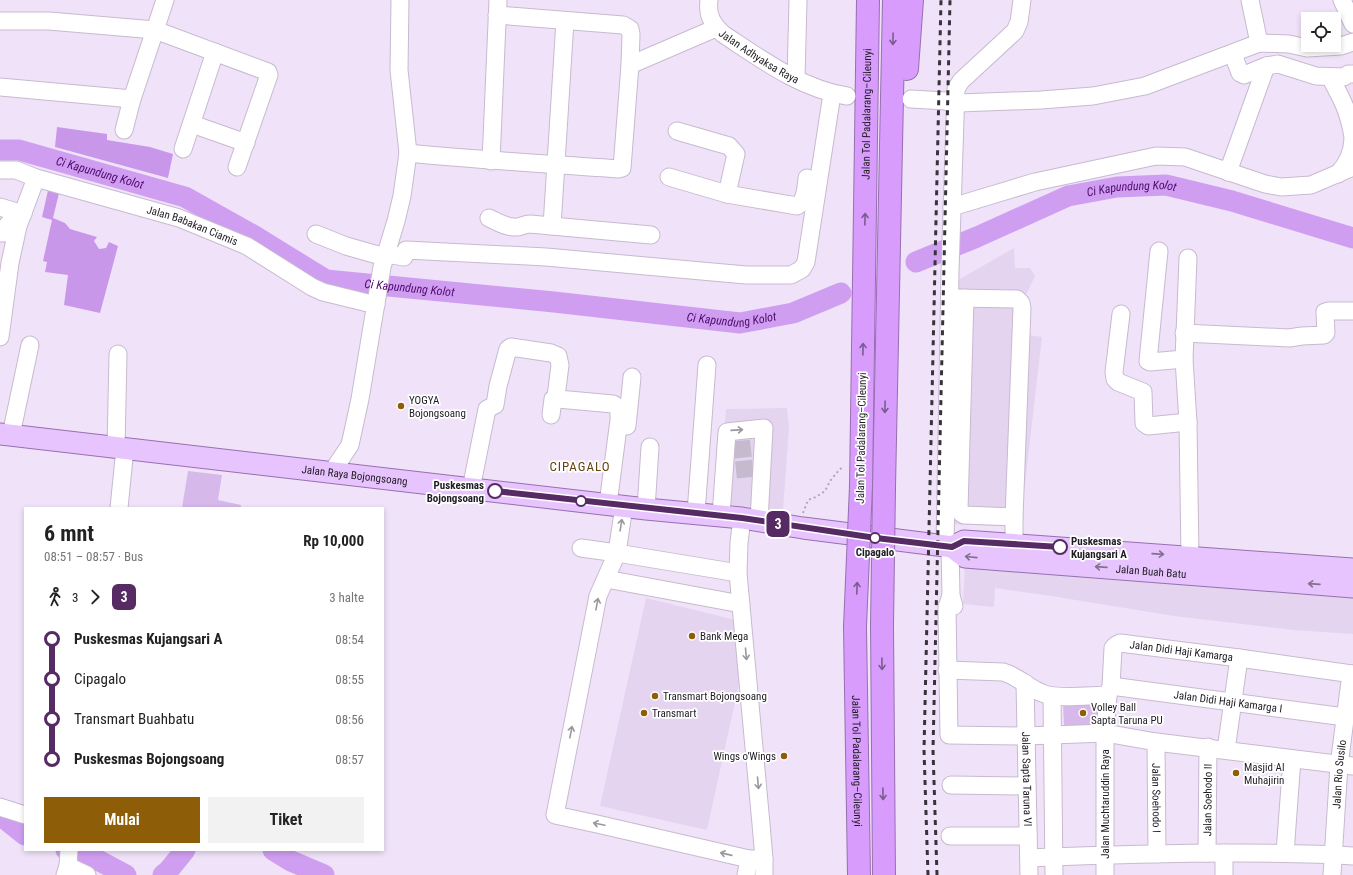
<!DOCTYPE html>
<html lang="id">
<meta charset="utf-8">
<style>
:root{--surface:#fff;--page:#f2f2f2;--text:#222;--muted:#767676;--accent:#8e5d07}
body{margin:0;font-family:"Roboto Condensed",sans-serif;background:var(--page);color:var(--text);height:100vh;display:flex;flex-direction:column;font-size:15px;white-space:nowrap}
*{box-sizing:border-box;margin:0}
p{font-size:13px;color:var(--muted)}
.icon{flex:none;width:22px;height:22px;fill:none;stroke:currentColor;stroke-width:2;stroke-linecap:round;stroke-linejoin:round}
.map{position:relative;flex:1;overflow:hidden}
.sheet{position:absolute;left:24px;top:507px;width:360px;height:344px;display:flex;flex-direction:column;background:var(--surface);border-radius:0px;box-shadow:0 2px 6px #0003}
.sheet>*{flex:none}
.badge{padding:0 8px;border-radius:6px;font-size:14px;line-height:26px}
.buttons{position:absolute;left:1301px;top:12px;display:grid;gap:8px}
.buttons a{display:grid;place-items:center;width:40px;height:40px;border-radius:0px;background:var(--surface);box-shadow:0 2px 6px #0003;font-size:20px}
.map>.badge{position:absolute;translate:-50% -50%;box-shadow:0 0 0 2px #fff}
.legs{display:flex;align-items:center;gap:6px;height:44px;padding:0 20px;font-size:13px}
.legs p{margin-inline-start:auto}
.headline{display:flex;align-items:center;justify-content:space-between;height:68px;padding:0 20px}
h1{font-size:22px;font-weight:700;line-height:30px}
.primary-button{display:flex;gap:8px;margin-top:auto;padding:8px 20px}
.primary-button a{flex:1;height:46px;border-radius:0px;background:var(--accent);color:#fff;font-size:16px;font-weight:700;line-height:46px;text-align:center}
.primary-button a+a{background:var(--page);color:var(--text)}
ul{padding:0 20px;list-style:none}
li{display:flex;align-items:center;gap:14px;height:40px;font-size:15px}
li i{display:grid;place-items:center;width:6px;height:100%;margin:0 5px;background:currentColor}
li i::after{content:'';width:10px;height:10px;margin:-5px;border:3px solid;border-radius:50%;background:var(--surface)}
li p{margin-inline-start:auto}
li:first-child i{background:linear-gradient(#0000 50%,currentColor 0)}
li:last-child i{background:linear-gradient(currentColor 50%,#0000 0)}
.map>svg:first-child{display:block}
.built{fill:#e4d4f0}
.green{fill:#d6b8eb}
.forest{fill:#c997e9}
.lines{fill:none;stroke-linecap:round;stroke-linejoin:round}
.river{stroke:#d09ef1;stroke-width:21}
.minor-tunnel{stroke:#c6bbce;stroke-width:17;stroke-dasharray:17 8;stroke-linecap:butt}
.minor-casing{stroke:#c7bacf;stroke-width:19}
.major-casing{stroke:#976fb0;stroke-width:23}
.highway-casing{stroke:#976fb0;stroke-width:24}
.path{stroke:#b0a6b8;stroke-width:2;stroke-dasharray:2 3;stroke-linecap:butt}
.minor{stroke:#fff;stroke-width:17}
.major{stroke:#e7c4fd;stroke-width:21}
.highway{stroke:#d79cfc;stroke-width:22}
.rail{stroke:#38333b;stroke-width:3;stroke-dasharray:5 5;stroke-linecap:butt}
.highway-bridge-casing{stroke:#976fb0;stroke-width:24;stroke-linecap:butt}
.highway-bridge{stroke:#d79cfc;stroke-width:22}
.oneway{stroke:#7b5c8f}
.oneway2{stroke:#9a989c}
.oneway3{stroke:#837090}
.line-1-casing{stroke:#fff;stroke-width:9}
.line-1{stroke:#562b63;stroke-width:6}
.poi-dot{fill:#8e5d07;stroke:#fff;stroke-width:1.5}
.stop-1-dot{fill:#fff;stroke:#562b63;stroke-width:2}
.labels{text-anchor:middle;stroke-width:3.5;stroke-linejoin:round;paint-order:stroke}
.street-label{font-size:11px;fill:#1f1b22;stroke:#fff}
.poi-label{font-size:11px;fill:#1f1b22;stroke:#fff;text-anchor:start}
.stop-label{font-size:11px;font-weight:bold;fill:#1f1b22;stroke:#fff;text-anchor:end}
.water-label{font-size:12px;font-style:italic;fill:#4f086e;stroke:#fff}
.quarter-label{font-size:13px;letter-spacing:1px;fill:#65430e;stroke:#fff}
</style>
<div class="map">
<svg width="1353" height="875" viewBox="0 0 1353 875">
<rect width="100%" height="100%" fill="#f0e3f9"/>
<g class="built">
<polygon points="1014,248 1015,268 1030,268 1035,276 1024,299 1020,315 1031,318 1029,335 1042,337 1020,527 951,524 958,280"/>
<polygon points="787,408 789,427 783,511 718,503 726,409"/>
<polygon points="965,565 1353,595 1353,634 1293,630 1174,616 1051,596 995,588 994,607 963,604"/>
<polygon points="646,598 752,624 707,830 600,806"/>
</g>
<g class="green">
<polygon points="188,471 222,475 218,500 241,505 241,508 182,508"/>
<polygon points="1101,701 1102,724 1064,726 1063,703"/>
</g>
<g class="forest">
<polygon points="57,127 107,134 107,140 150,147 173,154 168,178 55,147"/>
<polygon points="49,186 60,189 53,218 65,223 70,229 97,237 94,241 99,249 106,248 109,242 118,246 100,313 64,305 68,275 45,272 47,262 43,261 52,220 42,217"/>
</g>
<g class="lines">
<g class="river">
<path id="s1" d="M0,150H19L185,197L253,235L326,280L554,302L740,323L793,313L841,293"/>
<path id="s2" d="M916,262L977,237L1068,196L1117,187L1166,185L1232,201L1353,238"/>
<polyline points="0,815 25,835"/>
<polyline points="66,850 94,858 126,875"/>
<polyline points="273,850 291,861 324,875"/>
<polyline points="163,875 168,871 185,850"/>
</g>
<g class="minor-tunnel">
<polyline points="734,450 753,448"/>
<polyline points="736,470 755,468"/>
</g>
<g class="minor-casing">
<g id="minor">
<path id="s3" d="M709,0C707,15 712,24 723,34C761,59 801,89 847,96"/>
<polyline points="1250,0 1259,43"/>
<polyline points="1342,0 1353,24"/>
<polyline points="0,21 49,21 155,30 268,72 269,75 237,167"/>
<polyline points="1233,54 1240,73 1244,75 1266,66 1278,64 1316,76 1344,77 1348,74 1353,74"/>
<polyline points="630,65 716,28"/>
<path d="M1330,77C1342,99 1349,112 1353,137"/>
<polyline points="796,79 798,0"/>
<polyline points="0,87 132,99"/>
<polyline points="911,99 946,101 954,105"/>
<polyline points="954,105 959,103 1041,100 1093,96 1145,86 1259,43 1289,44 1307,48 1341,46 1353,42"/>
<polyline points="192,124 246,143"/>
<polyline points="124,130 132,99 165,0"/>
<polyline points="677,131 729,146 736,154 727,194"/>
<polyline points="183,149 215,52"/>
<path d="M408,153C478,160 549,164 619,169L622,168L630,65L631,34L630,29L623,25L497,15"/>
<polyline points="491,161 498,0"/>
<path id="s4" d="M0,170H16L36,178L179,218L247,246L312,287L323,292L376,305"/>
<polyline points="1228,172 1266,66"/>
<path d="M1338,174C1348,163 1352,153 1353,139"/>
<path d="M669,177L727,194L797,206C806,201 806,187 807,178"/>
<polyline points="0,207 23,214"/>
<polyline points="952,207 1035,182 1156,156 1185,157 1265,184 1281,187 1311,185 1353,167"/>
<path d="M489,218C496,221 505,227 514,227C519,228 524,224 530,224L651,235"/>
<polyline points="552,226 565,21"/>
<polyline points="0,233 4,233 8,224 10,223 18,226"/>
<polyline points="316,234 346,246 385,257"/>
<polyline points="1159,251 1148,361 1150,362 1184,359"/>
<polyline points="386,254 404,257 406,250 546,257 746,275 791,275 802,269 806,262 832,94"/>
<polyline points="1188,258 1184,359 1188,422 1190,557"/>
<polyline points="953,298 1017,299 1021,303 1022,308 1014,517"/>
<polyline points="965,298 959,509 961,513 964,515 1014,517 1014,544"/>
<polyline points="1121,314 1114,372 1115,379 1118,382 1143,392 1144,423 1148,426 1188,422"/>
<polyline points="1184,333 1289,338 1302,336 1324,335 1326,333 1325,312 1328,311 1353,311"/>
<polyline points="0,337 10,263 18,226 36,178"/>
<polyline points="551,415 553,399 556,397"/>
<polyline points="627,426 632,377"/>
<polyline points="11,435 30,345"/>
<polyline points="116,448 118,354"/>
<polyline points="332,472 350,445 360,399 382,267 396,221 402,196 408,153 399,70 400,0"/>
<path d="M471,489L487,409L495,405L498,386L508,349L511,347L551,353L558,356L560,365L556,397L558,399L613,404C620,407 619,413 619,420L608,504"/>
<polyline points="624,506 617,553 598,596 555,815 597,824 749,859 764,859"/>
<polyline points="119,508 125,448"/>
<polyline points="646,509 650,447"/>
<polyline points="696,513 707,365"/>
<polyline points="721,516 727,432 764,428 759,521"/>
<polyline points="742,518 739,543 738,573 761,824 764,859 764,875"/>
<polyline points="945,546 950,272 956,89 961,81 1015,31 1019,22 1022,0"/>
<polyline points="950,546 951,596 954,606"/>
<polyline points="581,548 617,553 738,573"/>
<polyline points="606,579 741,604"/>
<polyline points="951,596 947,607 949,735 1026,736 1105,733 1156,742 1353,766"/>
<path id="s5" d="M947,670L1003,672C1018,676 1028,688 1042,693C1057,700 1091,695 1108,695L1111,686L1113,648L1116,645L1120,643L1239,658L1353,674"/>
<path id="s6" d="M1025,683L1029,875"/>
<path id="s7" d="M1111,686L1345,717"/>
<polyline points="1052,696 1054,875"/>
<path id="s8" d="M1156,742L1157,854"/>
<polyline points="1226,750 1239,658"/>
<polyline points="951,785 1027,786"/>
<polyline points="0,807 25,815"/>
<polyline points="950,836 1028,836"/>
<path id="s9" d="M1207,853L1208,747"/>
<polyline points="1285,853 1292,759"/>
<path d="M1029,858C1099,855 1168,853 1238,853C1276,853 1315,853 1353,856"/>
<polyline points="68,866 87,875"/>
<polyline points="65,875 68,866 69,850"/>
<polyline points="746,875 749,859"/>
<polyline points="1105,875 1105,733 1108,695"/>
<polyline points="1224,875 1224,853"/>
<path id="s10" d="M1332,875L1339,765L1351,674"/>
</g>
</g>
<g class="major-casing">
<g id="major">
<path id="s11" d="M0,434L646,509L742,518L803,528L945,546L952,547L964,541L1353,569"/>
<path id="s12" d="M952,547L965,557L1353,587"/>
</g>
</g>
<g class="highway-casing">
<g id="highway">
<polyline points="907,69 912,0"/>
<path id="s13" d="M861,486L868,0"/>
<polyline points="884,488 894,0"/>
<polyline points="882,625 884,875"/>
<path id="s14" d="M855,627L859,875"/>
</g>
</g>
<polyline class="path" points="803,513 808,500 816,497 825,491 830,481 839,470 844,466"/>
<use href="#minor" class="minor"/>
<use href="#major" class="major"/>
<use href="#highway" class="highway"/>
<g class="rail">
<polyline points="928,875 924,750 941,0"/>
<polyline points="937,875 933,750 950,0"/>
</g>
<g class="highway-bridge-casing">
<g id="highway-bridge">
<polyline points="882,625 884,488"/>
<polyline points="855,627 861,486"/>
</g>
</g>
<use href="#highway-bridge" class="highway-bridge"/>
</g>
<defs><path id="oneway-shaft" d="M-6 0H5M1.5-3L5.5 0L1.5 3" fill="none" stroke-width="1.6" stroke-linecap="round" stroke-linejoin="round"/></defs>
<g class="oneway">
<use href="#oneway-shaft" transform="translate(893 39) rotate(91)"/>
<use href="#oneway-shaft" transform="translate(865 219) rotate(-89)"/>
<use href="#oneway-shaft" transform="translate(863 349) rotate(-89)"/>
<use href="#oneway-shaft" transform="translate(885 407) rotate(91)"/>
<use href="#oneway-shaft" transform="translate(857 588) rotate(-88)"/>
<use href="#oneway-shaft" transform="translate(882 664) rotate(89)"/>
<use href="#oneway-shaft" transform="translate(883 794) rotate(89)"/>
</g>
<g class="oneway2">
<use href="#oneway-shaft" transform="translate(737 430) rotate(-4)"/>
<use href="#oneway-shaft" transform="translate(621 525) rotate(-81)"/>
<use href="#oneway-shaft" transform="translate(597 604) rotate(-79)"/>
<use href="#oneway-shaft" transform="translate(746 654) rotate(85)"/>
<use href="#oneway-shaft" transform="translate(571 732) rotate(-79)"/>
<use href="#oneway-shaft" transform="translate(758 783) rotate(85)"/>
<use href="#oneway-shaft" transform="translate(599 824) rotate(-168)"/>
<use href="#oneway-shaft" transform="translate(726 854) rotate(-167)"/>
</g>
<g class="oneway3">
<use href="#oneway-shaft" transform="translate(1158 554) rotate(4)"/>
<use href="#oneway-shaft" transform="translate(971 557) rotate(-174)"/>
<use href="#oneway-shaft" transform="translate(1101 567) rotate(-176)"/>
<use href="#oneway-shaft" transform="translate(1314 584) rotate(-176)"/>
</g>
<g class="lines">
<g class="line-1-casing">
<polyline id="line-1" points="495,491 742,518 876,538 952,547 964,541 1060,547"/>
</g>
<use href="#line-1" class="line-1"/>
</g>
<g class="poi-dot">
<circle cx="401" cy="406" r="4"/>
<circle cx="692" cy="636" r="4"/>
<circle cx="655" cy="696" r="4"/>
<circle cx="644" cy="713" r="4"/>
<circle cx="1083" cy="713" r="4"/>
<circle cx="784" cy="756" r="4"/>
<circle cx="1236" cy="773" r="4"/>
</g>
<g class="stop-1-dot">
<circle cx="495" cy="491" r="7"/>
<circle cx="581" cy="501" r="5"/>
<circle cx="875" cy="538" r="5"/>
<circle cx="1060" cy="547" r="7"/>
</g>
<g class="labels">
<g class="street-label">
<text dy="4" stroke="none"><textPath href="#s3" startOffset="81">Jalan Adhyaksa Raya</textPath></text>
<text dy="4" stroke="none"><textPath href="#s13" startOffset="372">Jalan Tol Padalarang–Cileunyi</textPath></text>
<text dy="4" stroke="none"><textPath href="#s4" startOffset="201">Jalan Babakan Ciamis</textPath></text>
<text transform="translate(861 438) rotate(-89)" y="4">Jalan Tol Padalarang–Cileunyi</text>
<text dy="4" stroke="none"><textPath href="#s11" startOffset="357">Jalan Raya Bojongsoang</textPath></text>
<text dy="4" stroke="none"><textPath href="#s12" startOffset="203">Jalan Buah Batu</textPath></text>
<text dy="4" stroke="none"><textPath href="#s5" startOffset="285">Jalan Didi Haji Kamarga</textPath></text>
<text dy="4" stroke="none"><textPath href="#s7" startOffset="118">Jalan Didi Haji Kamarga I</textPath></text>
<text dy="4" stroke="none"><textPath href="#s14" startOffset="134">Jalan Tol Padalarang–Cileunyi</textPath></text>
<text dy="4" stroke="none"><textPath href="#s10" startOffset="101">Jalan Rio Susilo</textPath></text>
<text dy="4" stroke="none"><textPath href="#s6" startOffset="96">Jalan Sapta Taruna VI</textPath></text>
<text dy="4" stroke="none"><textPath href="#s8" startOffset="56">Jalan Soehodo I</textPath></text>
<text dy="4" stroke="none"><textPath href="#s9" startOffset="53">Jalan Soehodo II</textPath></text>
<text transform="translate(1105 804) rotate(-90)" y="4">Jalan Muchtaruddin Raya</text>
</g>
<g class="poi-label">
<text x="409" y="404">YOGYA<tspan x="409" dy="13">Bojongsoang</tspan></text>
<text x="700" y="640">Bank Mega</text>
<text x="663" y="700">Transmart Bojongsoang</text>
<text x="1091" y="711">Volley Ball<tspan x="1091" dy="13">Sapta Taruna PU</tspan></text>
<text x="652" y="717">Transmart</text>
<text x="776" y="760" text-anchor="end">Wings o'Wings</text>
<text x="1244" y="771">Masjid Al<tspan x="1244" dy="13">Muhajirin</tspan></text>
</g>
<g class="stop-label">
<text x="484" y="489">Puskesmas<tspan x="484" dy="13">Bojongsoang</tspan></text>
<text x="1071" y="545" text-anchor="start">Puskesmas<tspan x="1071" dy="13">Kujangsari A</tspan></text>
<text x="875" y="556" text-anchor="middle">Cipagalo</text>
</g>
<g class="water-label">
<text dy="4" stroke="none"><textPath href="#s1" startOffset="103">Ci Kapundung Kolot</textPath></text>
<text dy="4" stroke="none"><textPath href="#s2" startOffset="230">Ci Kapundung Kolot</textPath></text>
<text dy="4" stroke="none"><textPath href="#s1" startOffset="439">Ci Kapundung Kolot</textPath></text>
<text dy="4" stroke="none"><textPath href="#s1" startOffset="763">Ci Kapundung Kolot</textPath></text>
</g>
<g class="quarter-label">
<text x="580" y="471">CIPAGALO</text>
</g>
</g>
</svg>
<div class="buttons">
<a><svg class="icon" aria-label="locate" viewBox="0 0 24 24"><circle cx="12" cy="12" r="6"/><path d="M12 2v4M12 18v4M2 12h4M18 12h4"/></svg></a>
</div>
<b class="badge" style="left:778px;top:524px;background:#562b63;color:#fff">3</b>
<section class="sheet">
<div class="headline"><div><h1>6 mnt</h1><p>08:51 – 08:57 · Bus</p></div><b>Rp 10,000</b></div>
<div class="legs"><svg class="icon" aria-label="walk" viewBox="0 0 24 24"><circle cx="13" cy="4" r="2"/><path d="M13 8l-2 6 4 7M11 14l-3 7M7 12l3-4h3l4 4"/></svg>3<svg class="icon" aria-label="forward" viewBox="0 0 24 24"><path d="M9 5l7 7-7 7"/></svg><b class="badge" style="background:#562b63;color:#fff">3</b><p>3 halte</p></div>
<ul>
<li><i style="color:#562b63"></i><b>Puskesmas Kujangsari A</b><p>08:54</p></li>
<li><i style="color:#562b63"></i><span>Cipagalo</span><p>08:55</p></li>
<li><i style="color:#562b63"></i><span>Transmart Buahbatu</span><p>08:56</p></li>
<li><i style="color:#562b63"></i><b>Puskesmas Bojongsoang</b><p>08:57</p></li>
</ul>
<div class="primary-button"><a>Mulai</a><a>Tiket</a></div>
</section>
</div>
